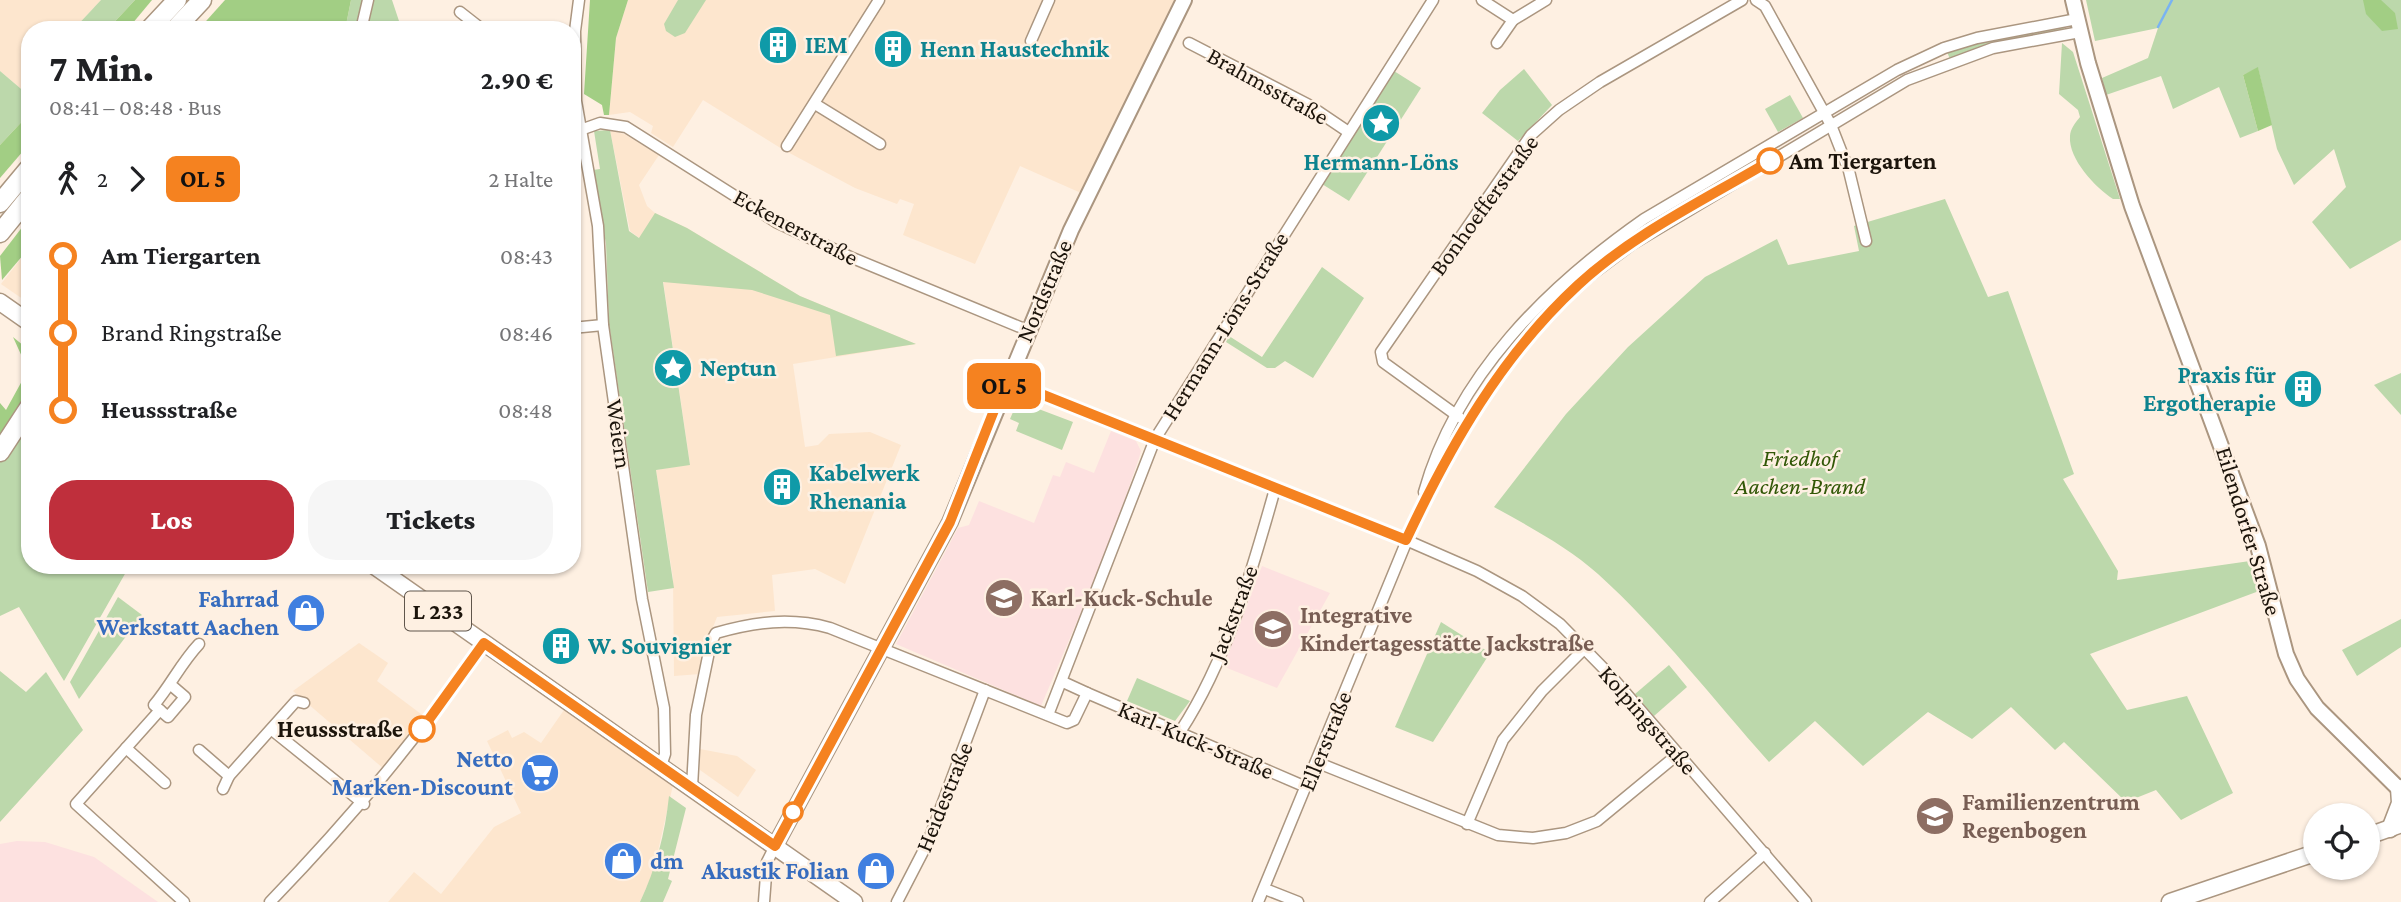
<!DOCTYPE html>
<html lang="de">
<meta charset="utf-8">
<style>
:root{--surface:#fff;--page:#f6f6f6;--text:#202124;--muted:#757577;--accent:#bf2f3c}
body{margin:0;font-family:"Crimson Pro",serif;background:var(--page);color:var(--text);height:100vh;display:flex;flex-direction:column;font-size:26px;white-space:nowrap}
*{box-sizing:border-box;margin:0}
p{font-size:23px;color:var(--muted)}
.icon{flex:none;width:38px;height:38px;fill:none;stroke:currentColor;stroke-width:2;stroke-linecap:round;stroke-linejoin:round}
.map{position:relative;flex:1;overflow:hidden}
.details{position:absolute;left:21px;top:21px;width:560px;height:553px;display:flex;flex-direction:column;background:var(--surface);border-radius:28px;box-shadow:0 2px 5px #0004}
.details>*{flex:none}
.badge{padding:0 14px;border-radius:10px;font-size:24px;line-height:46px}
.tools{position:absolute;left:2303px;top:803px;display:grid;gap:14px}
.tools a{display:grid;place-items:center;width:77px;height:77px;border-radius:50%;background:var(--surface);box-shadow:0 2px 5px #0004;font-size:35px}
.map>.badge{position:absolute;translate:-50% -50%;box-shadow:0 0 0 4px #fff}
.legs{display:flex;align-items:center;gap:10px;height:77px;padding:0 28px;font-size:23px}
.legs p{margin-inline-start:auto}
.headline{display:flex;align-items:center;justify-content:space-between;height:119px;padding:0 28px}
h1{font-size:38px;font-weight:800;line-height:52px}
.action{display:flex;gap:14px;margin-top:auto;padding:14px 28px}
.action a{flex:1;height:80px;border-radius:28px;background:var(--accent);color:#fff;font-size:28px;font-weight:800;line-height:80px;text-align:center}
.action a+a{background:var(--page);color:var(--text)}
ul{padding:0 28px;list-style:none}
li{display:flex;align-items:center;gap:24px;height:77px;font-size:26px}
li i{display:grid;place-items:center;width:10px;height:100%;margin:0 9px;background:currentColor}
li i::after{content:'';width:18px;height:18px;margin:-9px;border:5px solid;border-radius:50%;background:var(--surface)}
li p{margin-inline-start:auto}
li:first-child i{background:linear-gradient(#0000 50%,currentColor 0)}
li:last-child i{background:linear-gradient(currentColor 50%,#0000 0)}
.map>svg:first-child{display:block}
.built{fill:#fde6ce}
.education{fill:#fde1e0}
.green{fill:#bcd8ab}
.forest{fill:#a2ce84}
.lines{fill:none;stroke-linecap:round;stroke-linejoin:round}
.stream{stroke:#79b3f2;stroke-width:2.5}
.street-casing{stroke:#ab9680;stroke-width:13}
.secondary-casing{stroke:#ab9680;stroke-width:18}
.primary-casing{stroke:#ab9680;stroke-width:19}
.highway-casing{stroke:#ab9680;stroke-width:21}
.street{stroke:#fff;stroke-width:10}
.secondary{stroke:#fff;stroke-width:14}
.primary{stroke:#fff;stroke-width:16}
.highway{stroke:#fff;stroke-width:18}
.line-1-casing{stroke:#fff;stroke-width:16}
.line-1{stroke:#f58220;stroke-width:10}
.stop-1-dot{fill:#fff;stroke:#f58220;stroke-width:3.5}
.labels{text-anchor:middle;stroke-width:5;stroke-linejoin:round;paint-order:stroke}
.shield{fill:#fef0e2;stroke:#60564c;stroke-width:2}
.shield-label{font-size:23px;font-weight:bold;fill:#1c140b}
.culture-label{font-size:24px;font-weight:bold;fill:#0d838f;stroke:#fef0e2;text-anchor:start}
.street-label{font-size:24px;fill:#1c140b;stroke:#fef0e2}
.stop-label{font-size:24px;font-weight:bold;fill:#1c140b;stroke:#fef0e2;text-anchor:start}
.park-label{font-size:24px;font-style:italic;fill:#315706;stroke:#fef0e2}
.education-label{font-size:24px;font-weight:bold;fill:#785e54;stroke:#fef0e2;text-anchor:start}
.shop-label{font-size:24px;font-weight:bold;fill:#366cbe;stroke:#fef0e2;text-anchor:end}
</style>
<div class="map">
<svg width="2401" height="902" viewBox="0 0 2401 902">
<rect width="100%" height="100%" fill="#fef0e2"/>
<g class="built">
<polygon points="0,0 101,0 73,30 30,30 27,94 0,71"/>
<polygon points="628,0 1175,0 1081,193 1020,166 975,264 903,235 914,204 900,199 897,204 855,188 782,149 703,100 673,147 651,133 653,126 630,112 609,115 616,38"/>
<polygon points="610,130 624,134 659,155 639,185 647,206 655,213 687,228 800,296 916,344 793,364 805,447 818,445 829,434 870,432 901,445 845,584 815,569 772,575 775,611 717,617 701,658 700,674 674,676 673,578 656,470 690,464 659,253 630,231"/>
<polygon points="30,247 30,304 1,284"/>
<polygon points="359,643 388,663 377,681 425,717 384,769 293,691"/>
<polygon points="564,710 673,785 653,873 640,902 388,902 414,872 441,894 494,827 521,813 487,741 508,730 512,738 524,732 541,743"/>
<polygon points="700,749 737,756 756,770 738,797 700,770"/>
</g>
<g class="education">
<polygon points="1111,431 1136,441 1141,451 1139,458 1107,551 1041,706 896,644 958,528 969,525 979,501 1034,523 1053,475 1060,477 1066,462 1094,473"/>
<polygon points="1262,566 1330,593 1277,688 1222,666"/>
<polygon points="17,841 45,842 94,857 158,902 0,902 0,844"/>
</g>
<g class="green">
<polygon points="101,0 135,0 107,30 73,30"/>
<polygon points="351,0 392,0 402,30 345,30"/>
<polygon points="678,0 706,0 685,33 675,37 666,31 664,24"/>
<polygon points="2086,0 2401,0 2401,240 2350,269 2312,222 2346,187 2334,149 2294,185 2277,149 2258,68 2243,75 2258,131 2240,138 2219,87 2173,109 2161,76 2106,95 2102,78 2148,58 2158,28 2095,41"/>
<polygon points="2063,26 2064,29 1998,42 1950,59 1947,52 1975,43"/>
<path d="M2062,43L2073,52L2120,199H2113C2096,188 2068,159 2070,136C2070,129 2076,122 2080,117L2078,110L2059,94Z"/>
<polygon points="1524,69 1552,105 1518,141 1482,113 1500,90"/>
<polygon points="0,71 27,94 30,91 30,113 0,145"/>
<polygon points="1394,71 1421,88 1349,201 1322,184"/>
<polygon points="1790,95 1803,118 1778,132 1765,109"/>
<polygon points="610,130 629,231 639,238 655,213 687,228 800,296 916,344 836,356 830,315 752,290 663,282 690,465 656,470 674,588 648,592 609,323 606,244 593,170 600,169 594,131"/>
<path d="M1945,199L1988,297L2008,291L2074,474L2063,479L2118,571L2117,580L2250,561L2259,591L2090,654L2127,710L2187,696L2233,793L2181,820L2156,790L2126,802L2064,742L2055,750L2011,707L1972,739L1928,712L1863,766L1815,721L1769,762C1713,699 1660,630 1598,574C1568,547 1530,527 1494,507L1566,414L1628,347L1705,277L1777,239L1788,265L1859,251L1854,226Z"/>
<polygon points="1322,267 1364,298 1313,378 1285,361 1275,368 1267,368 1226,342 1229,336 1262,357"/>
<polygon points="2401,373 2401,415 2374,385"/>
<polygon points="1018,393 1032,398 1036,408 1073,422 1062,450 1016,431 1019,423 1010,419 1016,405 1007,407 1013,395"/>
<polygon points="30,425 30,565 130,565 64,681 19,607 0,616 0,462"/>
<polygon points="118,597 142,615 79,699 70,682"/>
<polygon points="2401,619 2401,647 2357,676 2342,650"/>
<polygon points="1441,622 1490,653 1433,742 1395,727"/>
<polygon points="1669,665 1687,687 1654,716 1635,694"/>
<polygon points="0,671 26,692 46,672 83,730 0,822"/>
<polygon points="1137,678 1190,701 1175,721 1127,701"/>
<path d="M669,796L686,808L668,879L672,881L663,902H640C656,868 665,834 669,796Z"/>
</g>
<g class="forest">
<polygon points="135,0 152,0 127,30 107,30"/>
<polygon points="225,0 351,0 345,30 198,30"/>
<polygon points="590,0 628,0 616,38 609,115 604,115 602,105 584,94"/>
<polygon points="2363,0 2381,0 2395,13 2398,29 2382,31 2366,14"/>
<polygon points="2258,67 2272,125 2258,131 2243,75"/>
<polygon points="30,113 30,143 0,178 0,145"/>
<polygon points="30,217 30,247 2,280 0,256"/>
<polygon points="13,337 30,351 30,395 0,438 0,403 6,410 28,370"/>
</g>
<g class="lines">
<polyline class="stream" points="2158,27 2172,0"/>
<g class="street-casing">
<g id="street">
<polyline points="579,0 575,31 576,101 598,226 603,325 642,599 664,708 665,754 661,766"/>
<polyline points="1482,0 1513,20 1546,0"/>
<polyline points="1756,0 1765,6 1831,125 1849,171 1866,241"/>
<polyline points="460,12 483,30"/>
<polyline points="361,30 368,0"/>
<polyline points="1031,41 1049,0"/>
<polyline points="1189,43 1307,104 1347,131"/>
<polyline points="1497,43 1513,20"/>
<polyline points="815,104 880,144"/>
<polyline points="572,133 600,123 626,127 776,222 850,257 1027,330"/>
<polyline points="787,146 879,0"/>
<polyline points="572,328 603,325"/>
<polyline points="1006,380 1406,540 1477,571 1522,596 1560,624 1611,676 1806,902"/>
<polyline points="1459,417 1383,362 1381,352 1531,135 1559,110 1600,82 1742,0"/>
<path d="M1424,492C1457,375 1547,287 1644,219L1897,70L1944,48L1977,38L2077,19"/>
<polyline points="1063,682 1087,693"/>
<path d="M171,685L185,697L168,717L154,705C171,685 181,663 199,644"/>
<polyline points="160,710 76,804 184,902"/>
<polyline points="1048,715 1155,439 1433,0"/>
<polyline points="272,730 364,804"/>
<path d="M1180,732C1227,660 1252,571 1275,489"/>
<polyline points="126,748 165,783"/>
<polyline points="199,750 229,776"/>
<polyline points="1316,762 1498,835 1533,838 1566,833 1597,821 1677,755"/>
<path d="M692,787L696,715L711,642L716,633C755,622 790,617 830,628L1067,723L1074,720L1087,693L1306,787"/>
<polyline points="223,789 229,776 296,701 304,703"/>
<polyline points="1467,824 1503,740 1542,691 1585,648"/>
<polyline points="1265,889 1298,902"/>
<path d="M270,902C351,818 417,739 484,643"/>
<polyline points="764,902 767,862 775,846"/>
<polyline points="897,902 928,842 985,690"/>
<polyline points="1258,902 1417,516 1467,423 1502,370 1537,326 1579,284 1631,245 1907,80 1993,48 2080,32"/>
<polyline points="1710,902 1765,853"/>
</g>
</g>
<g class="secondary-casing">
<g id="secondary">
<polyline points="2073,0 2088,63 2132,206 2258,546 2286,654 2297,679 2317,708 2401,791"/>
<polyline points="775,846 950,522 1071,230 1184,0"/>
</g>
</g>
<g class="primary-casing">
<g id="primary">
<polyline points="0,302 30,323"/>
<polyline points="373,565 854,902"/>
<polyline points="2390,829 2400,803 2399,788"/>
<polyline points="2368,836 2399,825"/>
<polyline points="2170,902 2315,853"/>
</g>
</g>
<g class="highway-casing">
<g id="highway">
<polyline points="149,30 177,0"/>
<polyline points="174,30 202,0"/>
<polyline points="0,203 30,167"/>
<polyline points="0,233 30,196"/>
<polyline points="0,452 30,406"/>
</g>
</g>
<use href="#street" class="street"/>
<use href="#secondary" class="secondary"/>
<use href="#primary" class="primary"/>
<use href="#highway" class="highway"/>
</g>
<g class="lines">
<g class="line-1-casing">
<path id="line-1" d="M422,729L484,643L775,846L950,522L1006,380L1406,540C1450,446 1501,356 1578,285C1633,234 1706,199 1770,161"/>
</g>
<use href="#line-1" class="line-1"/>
</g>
<defs>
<g id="building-disc" transform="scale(2.0125)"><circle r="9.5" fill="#0f9aa8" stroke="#fef0e2"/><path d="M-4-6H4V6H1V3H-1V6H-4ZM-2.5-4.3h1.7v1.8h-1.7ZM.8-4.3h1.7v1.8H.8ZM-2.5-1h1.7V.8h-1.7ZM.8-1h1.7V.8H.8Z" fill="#fff"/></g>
<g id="sight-disc" transform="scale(2.0125)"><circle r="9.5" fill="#0f9aa8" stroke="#fef0e2"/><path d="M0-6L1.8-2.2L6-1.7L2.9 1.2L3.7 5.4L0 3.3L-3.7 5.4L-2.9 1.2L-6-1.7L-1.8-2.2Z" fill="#fff"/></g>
<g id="school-disc" transform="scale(2.0125)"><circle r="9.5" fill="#8d6e63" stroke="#fef0e2"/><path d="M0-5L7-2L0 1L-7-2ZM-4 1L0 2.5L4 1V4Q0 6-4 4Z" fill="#fff"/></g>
<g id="shop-disc" transform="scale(2.0125)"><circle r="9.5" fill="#3f7fe0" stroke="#fef0e2"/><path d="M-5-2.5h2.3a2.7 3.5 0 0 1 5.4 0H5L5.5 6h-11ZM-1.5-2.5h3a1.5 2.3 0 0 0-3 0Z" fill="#fff"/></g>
<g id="supermarket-disc" transform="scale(2.0125)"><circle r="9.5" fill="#3f7fe0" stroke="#fef0e2"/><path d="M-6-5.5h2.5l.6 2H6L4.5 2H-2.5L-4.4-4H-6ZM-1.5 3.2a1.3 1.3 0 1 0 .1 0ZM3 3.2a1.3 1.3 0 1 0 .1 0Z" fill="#fff"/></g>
</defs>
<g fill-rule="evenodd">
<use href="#building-disc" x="778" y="45"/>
<use href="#building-disc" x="893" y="49"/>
<use href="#sight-disc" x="1381" y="123"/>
<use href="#sight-disc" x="673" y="368"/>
<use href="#building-disc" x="2303" y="389"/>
<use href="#building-disc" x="782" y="487"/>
<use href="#school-disc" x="1004" y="598"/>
<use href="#shop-disc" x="306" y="613"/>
<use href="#school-disc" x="1273" y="629"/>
<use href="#building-disc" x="561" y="646"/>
<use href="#supermarket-disc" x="540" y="773"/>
<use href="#school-disc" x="1935" y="816"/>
<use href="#shop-disc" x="623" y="861"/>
<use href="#shop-disc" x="876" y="871"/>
</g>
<g class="stop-1-dot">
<circle cx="1770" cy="161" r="12"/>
<circle cx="422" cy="729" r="12"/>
<circle cx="793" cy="812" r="9"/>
</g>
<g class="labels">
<rect class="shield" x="405" y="591.5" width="66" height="39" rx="5"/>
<g class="shield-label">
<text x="438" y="619">L 233</text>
</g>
<g class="culture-label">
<text x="805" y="53">IEM</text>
<text x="920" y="57">Henn Haustechnik</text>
<text x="1381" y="170" text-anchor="middle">Hermann-Löns</text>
<text x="700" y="376">Neptun</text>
<text x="2276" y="383" text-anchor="end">Praxis für<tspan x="2276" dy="28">Ergotherapie</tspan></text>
<text x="809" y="481">Kabelwerk<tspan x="809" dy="28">Rhenania</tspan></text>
<text x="588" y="654">W. Souvignier</text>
</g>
<g class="street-label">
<text transform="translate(1268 86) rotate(29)" y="8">Brahmsstraße</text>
<text transform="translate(1484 205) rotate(-54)" y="8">Bonhoefferstraße</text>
<text transform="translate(796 227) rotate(28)" y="8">Eckenerstraße</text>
<text transform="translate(1044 291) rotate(-67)" y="8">Nordstraße</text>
<text transform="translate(1225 326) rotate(-58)" y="8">Hermann-Löns-Straße</text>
<text transform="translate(619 434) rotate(82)" y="8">Weiern</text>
<text transform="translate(2249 531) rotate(73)" y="8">Eilendorfer Straße</text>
<text transform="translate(1233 613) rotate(-69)" y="8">Jackstraße</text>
<text transform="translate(1648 720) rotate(49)" y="8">Kolpingstraße</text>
<text transform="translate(1196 740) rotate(23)" y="8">Karl-Kuck-Straße</text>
<text transform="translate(1325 741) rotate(-68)" y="8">Ellerstraße</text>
<text transform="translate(944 797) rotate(-68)" y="8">Heidestraße</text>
</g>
<g class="stop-label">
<text x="1789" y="169">Am Tiergarten</text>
<text x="403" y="737" text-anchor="end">Heussstraße</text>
</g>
<g class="park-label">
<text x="1800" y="466">Friedhof<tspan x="1800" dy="28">Aachen-Brand</tspan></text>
</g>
<g class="education-label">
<text x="1031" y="606">Karl-Kuck-Schule</text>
<text x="1300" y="623">Integrative<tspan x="1300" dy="28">Kindertagesstätte Jackstraße</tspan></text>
<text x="1962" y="810">Familienzentrum<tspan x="1962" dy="28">Regenbogen</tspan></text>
</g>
<g class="shop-label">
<text x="279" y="607">Fahrrad<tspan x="279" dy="28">Werkstatt Aachen</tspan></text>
<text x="513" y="767">Netto<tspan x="513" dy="28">Marken-Discount</tspan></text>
<text x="650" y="869" text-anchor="start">dm</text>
<text x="849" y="879">Akustik Folian</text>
</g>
</g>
</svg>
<div class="tools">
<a><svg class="icon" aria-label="locate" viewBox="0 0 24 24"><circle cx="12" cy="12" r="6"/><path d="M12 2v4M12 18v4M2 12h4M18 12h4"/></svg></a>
</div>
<b class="badge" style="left:1004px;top:386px;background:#f58220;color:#111">OL 5</b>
<section class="details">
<div class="headline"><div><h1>7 Min.</h1><p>08:41 – 08:48 · Bus</p></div><b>2.90 €</b></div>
<div class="legs"><svg class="icon" aria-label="walk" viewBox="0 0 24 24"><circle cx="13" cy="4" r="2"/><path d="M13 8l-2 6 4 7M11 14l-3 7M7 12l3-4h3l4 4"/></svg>2<svg class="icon" aria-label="forward" viewBox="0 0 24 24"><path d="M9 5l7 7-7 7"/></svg><b class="badge" style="background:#f58220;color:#111">OL 5</b><p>2 Halte</p></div>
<ul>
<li><i style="color:#f58220"></i><b>Am Tiergarten</b><p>08:43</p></li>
<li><i style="color:#f58220"></i><span>Brand Ringstraße</span><p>08:46</p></li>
<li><i style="color:#f58220"></i><b>Heussstraße</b><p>08:48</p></li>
</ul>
<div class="action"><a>Los</a><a>Tickets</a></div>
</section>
</div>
